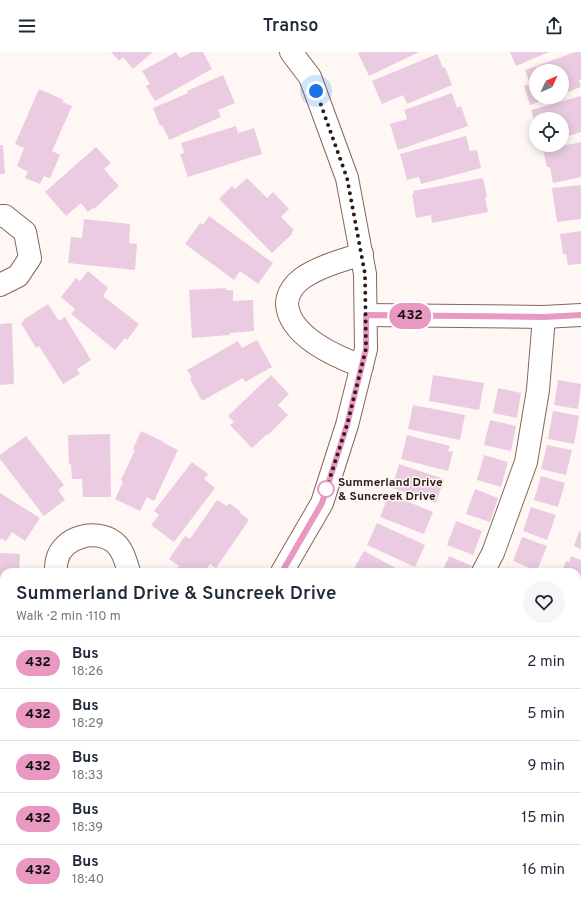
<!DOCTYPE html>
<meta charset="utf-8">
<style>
:root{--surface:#fff;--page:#f6f6f7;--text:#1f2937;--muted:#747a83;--line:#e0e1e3}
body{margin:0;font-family:Overpass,sans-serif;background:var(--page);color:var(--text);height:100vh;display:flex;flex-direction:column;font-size:15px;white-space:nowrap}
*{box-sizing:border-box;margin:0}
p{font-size:13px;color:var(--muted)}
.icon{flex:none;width:22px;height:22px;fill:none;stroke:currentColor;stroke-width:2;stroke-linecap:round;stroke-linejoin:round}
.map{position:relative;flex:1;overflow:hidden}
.sheet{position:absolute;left:0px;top:516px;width:581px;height:336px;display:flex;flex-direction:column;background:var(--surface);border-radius:12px 12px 0 0;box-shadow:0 2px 10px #0003}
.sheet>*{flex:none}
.badge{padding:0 8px;border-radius:13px;font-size:14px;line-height:26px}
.needle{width:26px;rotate:46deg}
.buttons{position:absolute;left:529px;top:12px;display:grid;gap:8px}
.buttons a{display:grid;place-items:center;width:40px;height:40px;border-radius:50%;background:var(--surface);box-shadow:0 2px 10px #0003;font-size:20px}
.you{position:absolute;width:20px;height:20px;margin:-10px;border:3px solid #fff;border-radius:50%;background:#1a73e8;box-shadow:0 0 0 6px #1a73e833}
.map>.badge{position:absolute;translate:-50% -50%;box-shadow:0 0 0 2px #fff}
.round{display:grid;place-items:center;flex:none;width:42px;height:42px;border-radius:21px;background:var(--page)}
.headline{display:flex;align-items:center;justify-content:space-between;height:68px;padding:0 16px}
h1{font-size:19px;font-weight:600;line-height:30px}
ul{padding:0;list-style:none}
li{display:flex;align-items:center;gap:12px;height:52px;padding:0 16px;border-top:1px solid var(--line)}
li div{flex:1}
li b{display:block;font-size:15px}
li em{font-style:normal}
li .badge{min-width:44px;font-weight:700;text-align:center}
header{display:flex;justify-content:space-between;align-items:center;height:52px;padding:0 16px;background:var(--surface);font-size:18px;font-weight:600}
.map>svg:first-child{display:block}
.green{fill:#b1fcc2}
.building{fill:#eacbe1}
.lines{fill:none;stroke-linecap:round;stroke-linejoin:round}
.street-casing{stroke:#856759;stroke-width:24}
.secondary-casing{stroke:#856759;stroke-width:24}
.path{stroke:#918783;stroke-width:2.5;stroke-dasharray:2 2;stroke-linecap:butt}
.street{stroke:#fff;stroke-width:22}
.secondary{stroke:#fff;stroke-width:22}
.line-casing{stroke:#fff;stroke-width:9}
.line{stroke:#e898c1;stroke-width:6}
.walk{stroke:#2b1e19;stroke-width:4;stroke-dasharray:0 7.2}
.stop-dot{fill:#fff;stroke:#e898c1;stroke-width:2}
.labels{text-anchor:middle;stroke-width:3;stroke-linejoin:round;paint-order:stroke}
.stop-label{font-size:12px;font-weight:bold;fill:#2b1e19;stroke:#fff7f4;text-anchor:start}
</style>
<header><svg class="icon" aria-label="menu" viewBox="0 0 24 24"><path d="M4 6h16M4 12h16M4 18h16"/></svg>Transo<svg class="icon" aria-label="share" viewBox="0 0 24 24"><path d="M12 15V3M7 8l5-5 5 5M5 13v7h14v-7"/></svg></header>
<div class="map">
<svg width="581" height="852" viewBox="0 0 581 852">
<rect width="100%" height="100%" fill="#fff7f4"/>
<polygon class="green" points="581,769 581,852 511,852 515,848 577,848 577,774"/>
<g class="building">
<polygon points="111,0 153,0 133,17 123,5 119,9"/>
<polygon points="176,0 180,6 192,0 203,0 212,17 155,49 146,34 150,32 142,19"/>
<polygon points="361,0 419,0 369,24 358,1"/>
<polygon points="510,0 549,0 516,14"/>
<polygon points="575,0 581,0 581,28 579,28 581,35 562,42 562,19 536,19 536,45 551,45 530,53 524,34 530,32 525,18"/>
<polygon points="437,2 443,16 445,15 452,33 407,52 403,43 382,52 372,29"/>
<polygon points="223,23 235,51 218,58 221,65 169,88 162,73 160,74 153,56 188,41 187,39"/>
<polygon points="39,37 64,48 62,50 72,54 52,99 60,103 50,126 44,124 40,132 25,126 28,120 17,114 24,96 15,92"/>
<polygon points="452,41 457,56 461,54 468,74 398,98 390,72 407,67 404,58"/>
<polygon points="581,44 581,80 562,86 562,67 536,67 536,75 531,58"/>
<polygon points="236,74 238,81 254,76 262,102 188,125 180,102 184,101 181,91"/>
<polygon points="466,84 470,99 477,98 481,116 421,132 419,125 407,128 400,102"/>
<polygon points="581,90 581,125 553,131 550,115 547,115 543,98"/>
<polygon points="0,93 3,93 5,122 0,122"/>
<polygon points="96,95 111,111 104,117 119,134 94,157 93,156 88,160 81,151 66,164 45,140"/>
<polygon points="247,126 267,146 273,140 289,157 281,165 294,178 291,181 292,182 272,201 219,147 232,134 235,137"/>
<polygon points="483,126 487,145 485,145 488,160 432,171 431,163 416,166 412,142 414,142 413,139"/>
<polygon points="581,133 581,167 557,170 552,136"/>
<polygon points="209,164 273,211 258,232 240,219 234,228 185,192 200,171 203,173"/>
<polygon points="84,167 130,172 129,191 137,192 135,218 68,211 71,185 82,186"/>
<polygon points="581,179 581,212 568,213 566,202 563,202 560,182"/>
<polygon points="88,219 108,236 103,244 139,272 127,288 125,286 115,298 71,262 75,257 61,245 76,226 80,229"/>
<polygon points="226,236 226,238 233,238 233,249 253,248 254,279 230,281 230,283 192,286 189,238"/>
<polygon points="48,252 59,269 65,265 91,308 77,317 80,322 63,332 39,294 36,296 21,271 24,269 23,268"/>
<polygon points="12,271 14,332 0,333 0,272"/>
<polygon points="257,288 272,315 245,330 243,326 202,349 190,327 192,326 187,318 238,289 242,296"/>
<polygon points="271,323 289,342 278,353 288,363 268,383 267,382 252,396 230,373 234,370 228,364"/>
<polygon points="433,323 484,331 479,358 429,349"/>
<polygon points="558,328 581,332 578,357 554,353"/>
<polygon points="498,336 521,341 517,366 493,361"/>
<polygon points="413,353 465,363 460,388 408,377"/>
<polygon points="553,359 579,364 574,392 548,387"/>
<polygon points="490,368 516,374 511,399 484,393"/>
<polygon points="141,379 164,390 164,391 178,398 154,449 147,445 140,459 115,447 123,430 121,428 135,398 133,397"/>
<polygon points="110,382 111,445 83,445 82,427 72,427 71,412 69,412 68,383"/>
<polygon points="407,383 450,394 448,399 453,400 448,419 401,407"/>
<polygon points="26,384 64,433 58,438 65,448 44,464 0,407 0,403"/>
<polygon points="547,393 572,398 566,423 541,417"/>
<polygon points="484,403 508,410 501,435 477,428"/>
<polygon points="192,410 208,422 204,427 215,436 174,490 151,473 159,463 154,459"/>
<polygon points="399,412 444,427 436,451 392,436"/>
<polygon points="541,424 565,431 558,455 534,448"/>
<polygon points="475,437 498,446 490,470 466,462"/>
<polygon points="0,441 40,466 25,489 12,480 6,489 1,486 0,488"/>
<polygon points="389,442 433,460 424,482 380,465"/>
<polygon points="217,448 227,454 229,451 240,459 239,460 249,468 216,516 210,512 205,520 183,520 177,516 179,514 169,507 185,484 190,487"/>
<polygon points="531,455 556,463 547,488 523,479"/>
<polygon points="456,469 482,479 473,503 447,493"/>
<polygon points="377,471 425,493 415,515 367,493"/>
<polygon points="579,479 581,480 581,497 574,494"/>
<polygon points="522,485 547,494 537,519 513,509"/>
<polygon points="364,499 403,520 352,520"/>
<polygon points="0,501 20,502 19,520 4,520 4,533 0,532"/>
<polygon points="449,504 472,514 470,520 442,520"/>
<polygon points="571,504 581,508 581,534 577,532 577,520 562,520 566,509 569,510"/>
<polygon points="508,515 518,520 506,520"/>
<polygon points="4,543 4,580 0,581 0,544"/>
<polygon points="577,545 581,547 581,574 577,572"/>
<polygon points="577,589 581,591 581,604 577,612"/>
<polygon points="4,593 4,637 0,640 0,596"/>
<polygon points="20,848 51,848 53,852 23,852"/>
<polygon points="124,848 132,848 135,852 119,852"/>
<polygon points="140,848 166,848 161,852 143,852"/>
<polygon points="224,848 255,848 258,852 227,852"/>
<polygon points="309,848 334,848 337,852 311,852"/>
<polygon points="343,848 373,848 372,849 374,852 346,852"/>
</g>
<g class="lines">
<g class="street-casing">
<g id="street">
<polyline points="0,164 5,164 25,180 30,206 18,224 0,233"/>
<path d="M362,202C343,208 321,214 304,225C295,231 287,241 287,252C289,284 336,305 362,314"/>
<path d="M57,520C55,516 56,512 57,508C62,485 96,476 114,490C123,497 126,510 129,520"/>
<polyline points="483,520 493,501 526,410 538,338 544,265"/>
<polyline points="577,713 581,708"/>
<polyline points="184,852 189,848"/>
<polyline points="457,852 461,848"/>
</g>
</g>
<g class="secondary-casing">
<g id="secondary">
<polyline points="366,263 544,265 581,263"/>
<polyline points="282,520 322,451 347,373 366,297 365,222 347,126 310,25 291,0"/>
<polyline points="0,755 4,753"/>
</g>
</g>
<polyline class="path" points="577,828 581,831"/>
<use href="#street" class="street"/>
<use href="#secondary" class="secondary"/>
</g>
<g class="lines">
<g class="line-casing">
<polyline id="line" points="282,520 322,451 347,373 366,297 366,263 544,265 581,263"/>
</g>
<use href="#line" class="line"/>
<polyline class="walk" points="316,39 347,126 365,222 366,297 347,373 326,438 326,437"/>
</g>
<circle class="stop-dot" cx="326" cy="437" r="8"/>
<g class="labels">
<g class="stop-label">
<text x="338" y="434">Summerland Drive<tspan x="338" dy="14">&amp; Suncreek Drive</tspan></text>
</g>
</g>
</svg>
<div class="buttons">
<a><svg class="needle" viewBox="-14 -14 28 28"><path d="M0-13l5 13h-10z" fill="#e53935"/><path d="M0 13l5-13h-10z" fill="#747a83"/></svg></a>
<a><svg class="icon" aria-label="locate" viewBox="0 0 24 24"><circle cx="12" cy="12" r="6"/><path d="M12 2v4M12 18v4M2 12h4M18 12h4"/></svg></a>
</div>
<div class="you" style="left:316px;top:39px"></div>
<b class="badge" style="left:410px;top:264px;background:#e898c1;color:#111">432</b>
<section class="sheet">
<div class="headline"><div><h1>Summerland Drive &amp; Suncreek Drive</h1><p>Walk · 2 min · 110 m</p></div><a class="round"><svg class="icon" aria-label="heart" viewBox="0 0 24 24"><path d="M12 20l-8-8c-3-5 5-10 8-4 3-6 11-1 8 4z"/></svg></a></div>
<ul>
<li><span class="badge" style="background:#e898c1;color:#111">432</span><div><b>Bus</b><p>18:26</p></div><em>2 min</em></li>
<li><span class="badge" style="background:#e898c1;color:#111">432</span><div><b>Bus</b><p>18:29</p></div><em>5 min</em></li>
<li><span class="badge" style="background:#e898c1;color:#111">432</span><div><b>Bus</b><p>18:33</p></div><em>9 min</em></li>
<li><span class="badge" style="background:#e898c1;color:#111">432</span><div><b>Bus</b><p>18:39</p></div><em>15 min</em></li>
<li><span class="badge" style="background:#e898c1;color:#111">432</span><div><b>Bus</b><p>18:40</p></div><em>16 min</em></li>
</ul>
</section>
</div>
